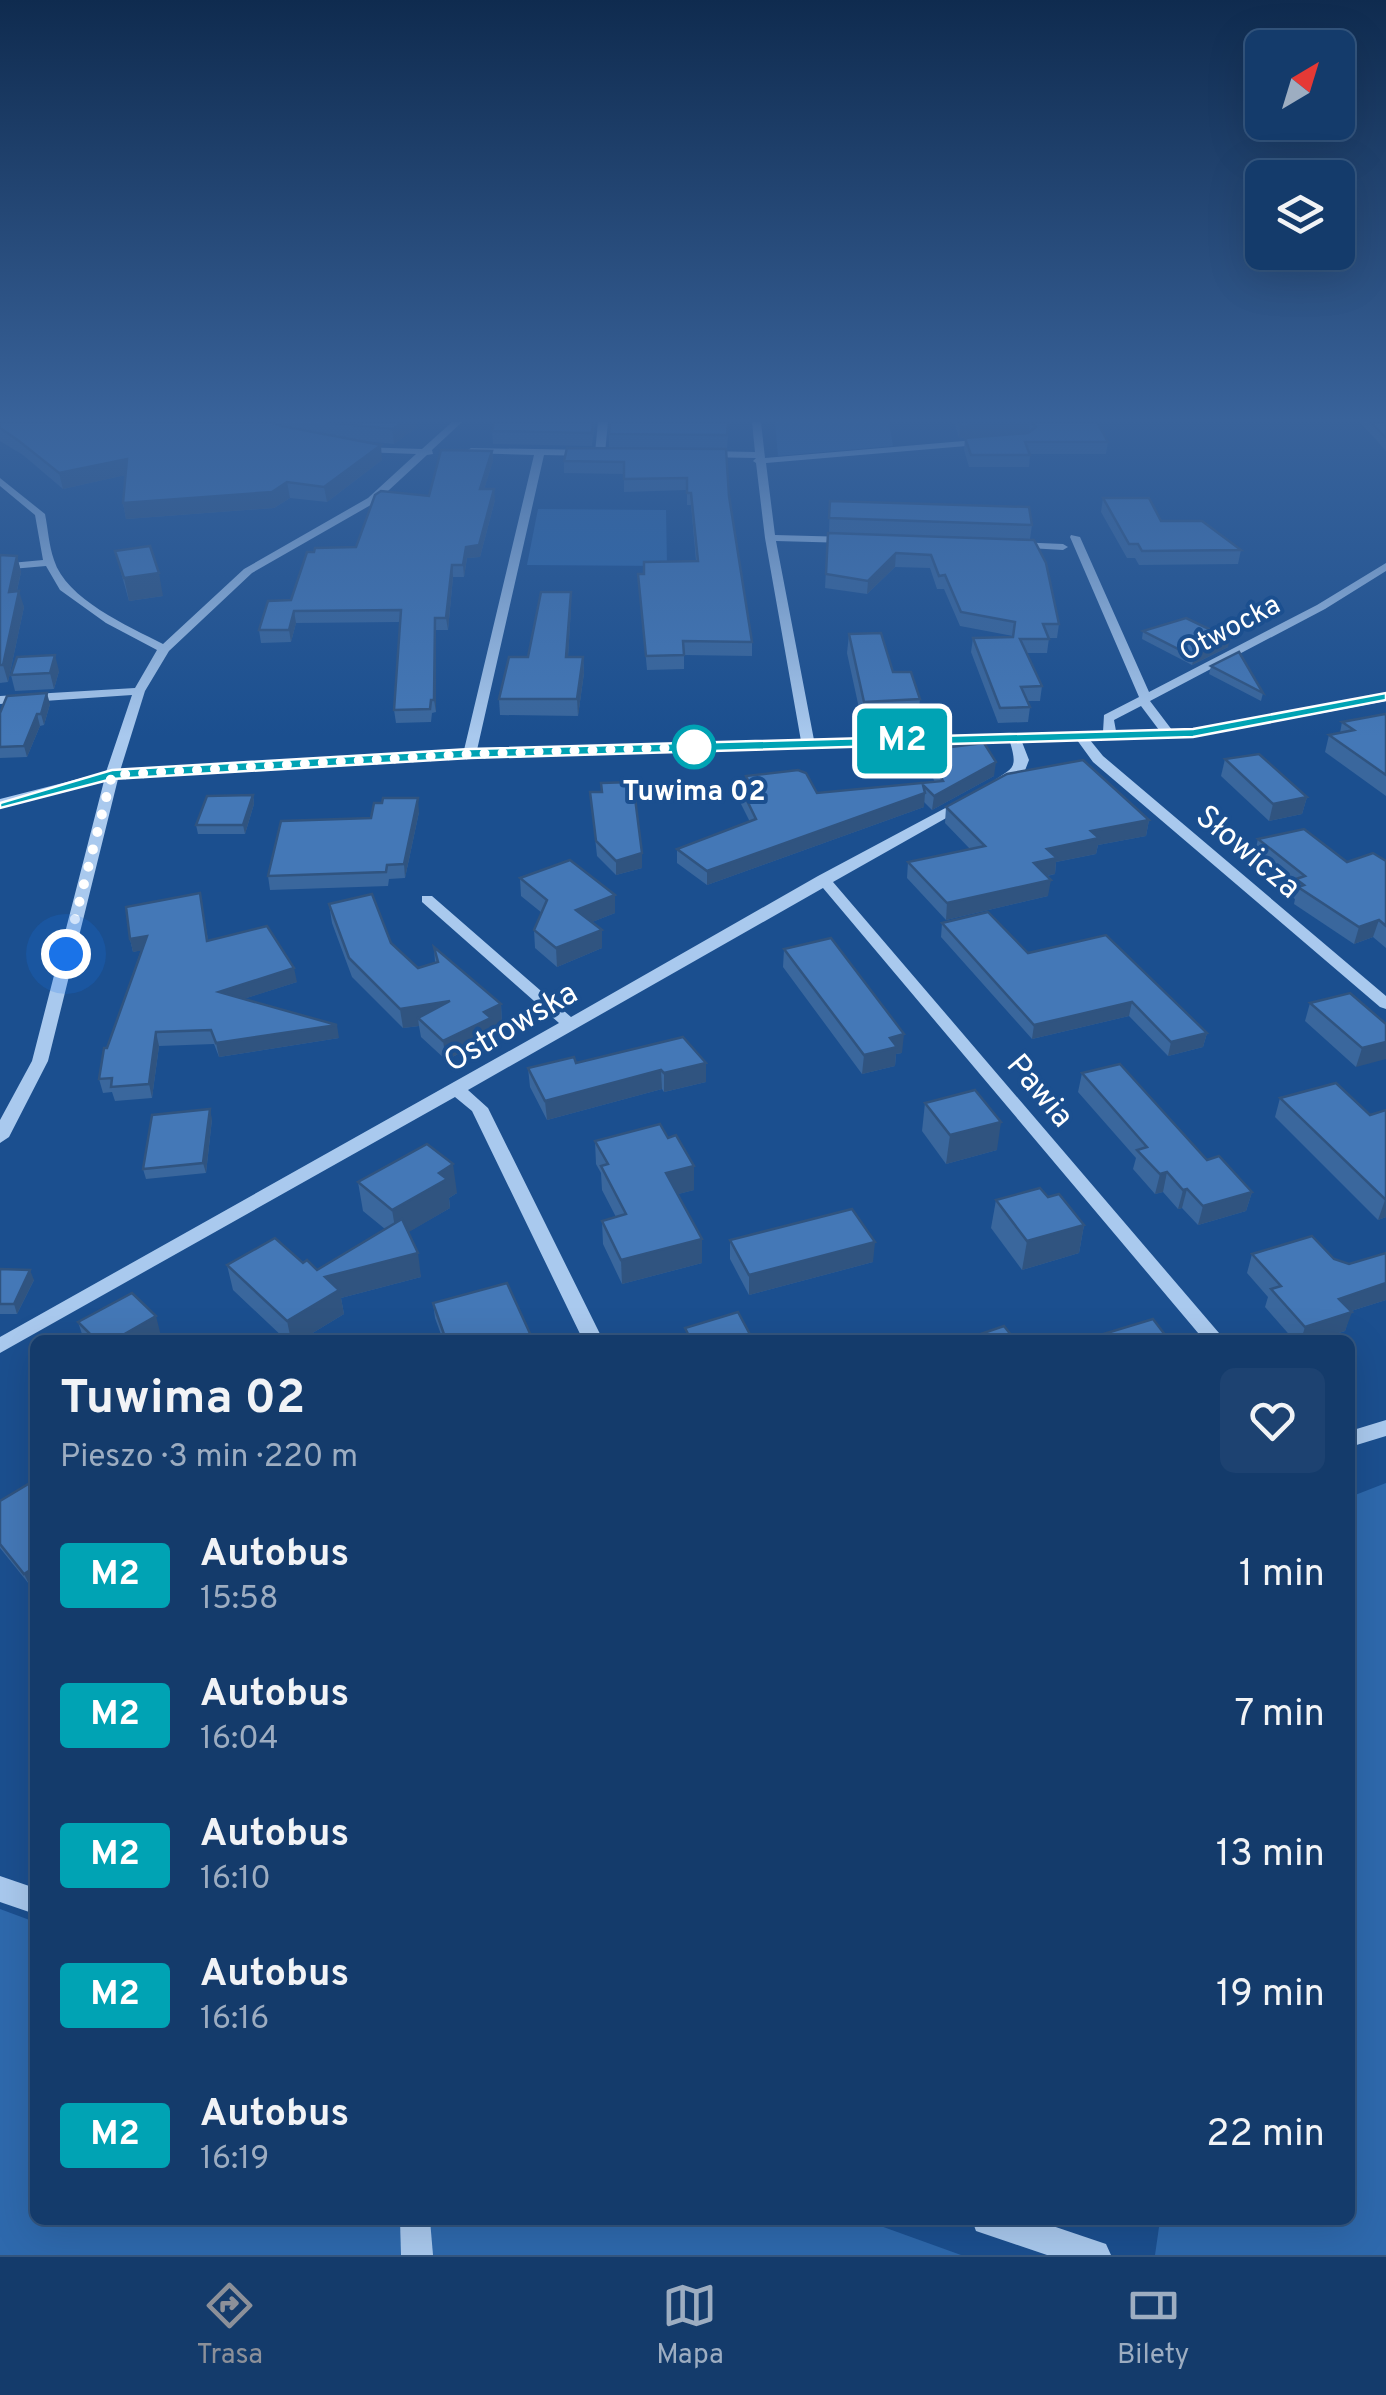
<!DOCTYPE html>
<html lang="pl">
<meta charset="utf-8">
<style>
:root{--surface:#143b6b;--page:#1d4271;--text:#f1f3f6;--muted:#9dadc1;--line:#33557e;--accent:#8c9099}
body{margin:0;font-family:Overpass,sans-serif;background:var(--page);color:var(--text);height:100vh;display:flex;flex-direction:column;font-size:38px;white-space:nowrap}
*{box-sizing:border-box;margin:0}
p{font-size:32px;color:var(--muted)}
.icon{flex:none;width:55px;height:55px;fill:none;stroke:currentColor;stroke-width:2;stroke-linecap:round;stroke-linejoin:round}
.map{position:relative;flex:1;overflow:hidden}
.panel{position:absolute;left:30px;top:1335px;width:1325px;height:890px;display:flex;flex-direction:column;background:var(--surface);border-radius:15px;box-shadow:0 10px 40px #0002,0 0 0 2px var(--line)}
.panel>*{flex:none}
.badge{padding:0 20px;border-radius:8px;font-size:35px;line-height:65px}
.needle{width:65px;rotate:38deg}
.tools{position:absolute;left:1245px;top:30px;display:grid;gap:20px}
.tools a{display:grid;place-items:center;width:110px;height:110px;border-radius:15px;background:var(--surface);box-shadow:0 10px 40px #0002,0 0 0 2px var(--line);font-size:50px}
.you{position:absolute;width:50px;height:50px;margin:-25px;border:8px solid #fff;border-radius:50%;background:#1a73e8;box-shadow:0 0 0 15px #1a73e833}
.map>.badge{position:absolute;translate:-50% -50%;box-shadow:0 0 0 5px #fff}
.round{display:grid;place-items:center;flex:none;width:105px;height:105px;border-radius:15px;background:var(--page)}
.summary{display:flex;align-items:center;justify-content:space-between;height:170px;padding:0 30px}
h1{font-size:48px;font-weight:700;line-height:75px}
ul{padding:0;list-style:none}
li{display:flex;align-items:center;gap:30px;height:140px;padding:0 30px}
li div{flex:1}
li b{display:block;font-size:38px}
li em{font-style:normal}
li .badge{min-width:110px;font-weight:700;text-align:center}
.tabs{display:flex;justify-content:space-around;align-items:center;height:140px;border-top:2px solid var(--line);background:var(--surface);font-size:28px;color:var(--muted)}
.tabs a{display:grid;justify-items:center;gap:5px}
.tabs .selected{color:var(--accent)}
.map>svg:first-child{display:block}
.green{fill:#2e69ad}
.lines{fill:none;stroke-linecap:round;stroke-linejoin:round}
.minor{fill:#a9c9ee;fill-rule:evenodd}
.wall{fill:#3a679d;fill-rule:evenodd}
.shaded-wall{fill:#305480}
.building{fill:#4478b7;stroke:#305480;stroke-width:2.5}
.line{fill:#00a3b4;stroke:#fff;stroke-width:2.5}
.walk{stroke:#fff;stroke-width:10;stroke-dasharray:0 18}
.stop-dot{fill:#fff;stroke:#00a3b4;stroke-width:5}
.labels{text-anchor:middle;stroke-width:8;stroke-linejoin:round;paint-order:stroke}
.far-street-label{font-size:28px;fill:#fff;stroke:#1b4f8f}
.far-stop-label{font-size:28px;font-weight:bold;fill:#fff;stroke:#1b4f8f}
.street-label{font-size:32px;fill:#fff;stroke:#1b4f8f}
</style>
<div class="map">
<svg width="1386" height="2255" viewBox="0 0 1386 2255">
<rect width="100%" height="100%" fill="#1b4f8f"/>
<g class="green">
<polygon points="775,422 889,422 893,446 778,456"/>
<polygon points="538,509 666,510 667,566 527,565"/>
<polygon points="1386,1483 1386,2255 1155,2255 1160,2220 1350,2220 1350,1497"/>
<polygon points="0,1909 35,1922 35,2220 864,2220 961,2255 0,2255"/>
</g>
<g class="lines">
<g class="minor">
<path d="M452,422H462L432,450L433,454L427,455L376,502L252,573L169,651L145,691L120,771L464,750L534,455L468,453L466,451L471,448L590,450L595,453L590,456L544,455L477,750L801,741L765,538L756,463L753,461L756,458L706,457L701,454L706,451L755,452L752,422H761L765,458L987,439L990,440V444L766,463L775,535L849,537L854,540L849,543L776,541L814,740L1103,732L1104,715L1139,697L1070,537L1071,535L1080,537L1149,692L1317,605L1386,563V571L1325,609L1150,701L1172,730L1193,729L1386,693V701L1193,737L1090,740L1103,756L1386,996V1009L1380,1007L1093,762L1077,740L1022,742L1029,760L1024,773L998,787L991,783C1011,767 1019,772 1010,742L470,758L118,779L48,1061L9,1137L0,1143V1120L32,1061L104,781L0,807V799L106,772L132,695L0,704V696L135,688L157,650L106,623L60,590L46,566L0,570V564L43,560L35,515L0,486V478L45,514C48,529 49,546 54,560C66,599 128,626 163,644L244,569L368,498L416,454L361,452L358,451V447L422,449ZM1141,706L1159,730L1116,731L1114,720Z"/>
<polygon points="598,422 608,422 605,453 600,456 595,453"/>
<polygon points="1015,542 1063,544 1068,547 1063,550 1011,547 1010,545"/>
<polygon points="966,797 971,798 971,804 833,882 1225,1340 1204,1340 823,888 468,1090 488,1108 603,1340 583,1340 472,1111 455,1097 0,1353 0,1337 559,1023 422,902 422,896 432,896 571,1017 818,876"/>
<polygon points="1386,1420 1386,1436 1350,1447 1350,1431"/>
<polygon points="0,1876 35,1888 35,1914 0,1902"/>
<polygon points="400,2220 430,2220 433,2255 401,2255"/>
<polygon points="972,2220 1035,2220 1106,2244 1111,2255 1047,2255 976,2231"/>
</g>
</g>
<g class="wall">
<path d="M0,422H417V427L394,444L345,439L382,460L327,502L290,498L274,508L126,519L123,503L125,475L63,489L23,455L0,441ZM272,422L309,432L282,426Z"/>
<polygon points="595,422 592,446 493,444 492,431"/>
<polygon points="729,422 727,448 609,447 609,434"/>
<polygon points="954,422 1097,422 1108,442 1106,454 1030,454 1029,467 969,467 964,450 965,438 1029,432 959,438"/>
<polygon points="1360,422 1386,422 1386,451"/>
<polygon points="726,449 729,496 752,642 752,656 684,655 684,669 647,670 638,574 644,574 696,561 691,505 687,505 687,490 624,492 624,474 564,473 564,461"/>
<polygon points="492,451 493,461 484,489 495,500 480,557 467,558 464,577 453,577 448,630 436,630 436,712 432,713 431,722 396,723 394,710 400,622 296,623 291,642 261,643 259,630 291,600 356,547"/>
<polygon points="1103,498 1241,550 1238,564 1139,565 1135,558 1127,558 1101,512"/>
<polygon points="830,501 1032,525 1030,539 829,533"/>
<polygon points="828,533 1034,540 1059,624 1057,638 1049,638 1047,653 1027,653 1042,686 1040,701 1027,701 1030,707 1028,722 998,723 971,652 973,638 1013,636 960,626 944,589 937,589 930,568 895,567 867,594 825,588"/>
<polygon points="115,551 163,596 129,601"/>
<polygon points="0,555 17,556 21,572 17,591 24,607 8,682 0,683"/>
<polygon points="571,592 571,608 568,657 583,657 584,673 578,716 500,715 499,699"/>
<polygon points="1143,631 1228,647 1192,665 1142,639"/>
<polygon points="849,634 893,672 920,699 918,720 862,722 847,653"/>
<polygon points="1211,666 1263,693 1261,701 1209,674"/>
<polygon points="59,671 54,689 15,691 11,675"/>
<polygon points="50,704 44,725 40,726 27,757 0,758 0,713"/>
<polygon points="1386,714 1386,796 1325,752 1329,735 1340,733 1342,722"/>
<polygon points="926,750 994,776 932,810 924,802 924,807 707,885 677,863 677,849 750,822 738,798 739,784 745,784 746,776 817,793 935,782 925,763"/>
<polygon points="1225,759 1307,797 1302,814 1269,821 1221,776"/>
<polygon points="590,792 602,792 642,853 642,868 616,875 597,856"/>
<polygon points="253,795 254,804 245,834 198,834 196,825"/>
<polygon points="946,807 1149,820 1146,836 1098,845 1096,854 1056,862 1055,874 1047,876 1048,896 946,920 907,878 908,862 970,849 945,823"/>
<polygon points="419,812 405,878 389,879 388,886 270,890 268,876 371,818"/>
<polygon points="1258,839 1347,862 1386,861 1386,948 1373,937 1354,944 1294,904 1295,899 1292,897 1294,888 1254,856"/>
<polygon points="520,878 615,913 592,922 602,930 602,948 557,967 535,948 534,930 542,913 521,896"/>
<polygon points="200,893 208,940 297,982 243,999 339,1038 219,1057 214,1044 159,1046 152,1098 115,1101 112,1092 103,1093 99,1079 107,1048 141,950 133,952 130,939"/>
<polygon points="329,904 391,943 418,968 435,962 434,947 501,1004 502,1024 492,1028 493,1037 446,1060 421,1037 419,1026 403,1028 352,977 332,923"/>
<polygon points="942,923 1028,953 1207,1033 1203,1047 1168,1056 1129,1016 1032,1039 941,937"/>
<polygon points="784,949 902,1053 896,1054 895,1066 862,1074 783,967"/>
<polygon points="1310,1003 1386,1024 1356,1067 1305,1021"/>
<polygon points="576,1063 706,1063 706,1082 664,1092 662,1089 547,1120 530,1087 528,1068"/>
<polygon points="1082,1073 1252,1192 1246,1211 1198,1225 1182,1208 1178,1209 1163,1192 1155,1194 1133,1169 1136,1158 1078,1092"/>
<polygon points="1280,1098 1370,1115 1386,1110 1386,1217 1378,1220 1275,1117"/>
<polygon points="925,1103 997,1150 946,1164 922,1131"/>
<polygon points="212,1119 206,1173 146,1179 143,1169"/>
<polygon points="595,1141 694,1190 678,1194 702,1263 622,1284 603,1244 602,1221 616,1217 602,1190 601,1173 596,1164"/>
<polygon points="358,1182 457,1193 449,1198 450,1208 408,1232 421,1277 341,1298 344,1314 301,1340 286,1340 233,1290 227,1265 303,1263 317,1270 385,1229 363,1211"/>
<polygon points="996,1200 1084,1225 1079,1253 1022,1270 991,1228"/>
<polygon points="730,1240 873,1262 749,1295 730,1259"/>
<polygon points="1386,1253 1386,1300 1351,1311 1345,1331 1317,1340 1294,1340 1265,1307 1268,1297 1247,1273 1252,1254 1334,1259 1349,1264"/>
<polygon points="0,1269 34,1280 17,1314 0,1314"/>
<polygon points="433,1303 533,1340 443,1340 435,1318"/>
<polygon points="78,1322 161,1336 154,1340 84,1340"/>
<polygon points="0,1501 29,1584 0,1548"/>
</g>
<g class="shaded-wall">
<polygon points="403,422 417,422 417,427 394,444 392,429"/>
<polygon points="1019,422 1030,422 1029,432 959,438 960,426"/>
<polygon points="381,445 382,460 327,502 324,487"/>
<polygon points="492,451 493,461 481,499 480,489"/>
<polygon points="127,459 130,474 63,489 59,473"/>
<polygon points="287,482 290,498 274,508 126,519 123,503"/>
<polygon points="494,489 495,500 480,557 467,558 464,577 463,565 466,547"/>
<polygon points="896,553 895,567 867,594 868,581"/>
<polygon points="17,556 21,572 13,608 9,592"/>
<polygon points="452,565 453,577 448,630 446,618"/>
<polygon points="159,573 163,596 129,601 124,578"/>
<polygon points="19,591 24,607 8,682 3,665"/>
<polygon points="571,592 571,608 567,673 566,657"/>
<polygon points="294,611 296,623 291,642 289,630"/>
<polygon points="435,618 436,630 436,712 434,700"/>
<polygon points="1230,639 1228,647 1192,665 1194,657"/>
<polygon points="55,655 59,671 54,689 50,673"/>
<polygon points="583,657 584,673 578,716 577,699"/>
<polygon points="47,693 50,704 44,725 41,714"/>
<polygon points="37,714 40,726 27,757 24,746"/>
<polygon points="996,762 994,776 932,810 934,796"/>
<polygon points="925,793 924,807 707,885 707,871"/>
<polygon points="253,795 254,804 245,834 243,825"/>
<polygon points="1307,797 1302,814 1269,821 1273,804"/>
<polygon points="418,798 419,812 405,878 404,864"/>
<polygon points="1149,820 1146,836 1098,845 1096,854 1056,862 1055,874 1031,879 1034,863 1047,849 1091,831"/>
<polygon points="642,853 642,868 616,875 616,861"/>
<polygon points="1051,880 1048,896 946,920 947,903"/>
<polygon points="615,895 615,913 577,928 576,910"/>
<polygon points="1379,920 1373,937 1354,944 1359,927"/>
<polygon points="602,930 602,948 557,967 556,948"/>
<polygon points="147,936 150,949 133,952 130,939"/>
<polygon points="294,968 297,982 222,1006 219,992"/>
<polygon points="450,1001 418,1018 419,1026 403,1028 400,1009"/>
<polygon points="1132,1002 1129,1016 1032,1039 1034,1025"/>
<polygon points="501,1004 502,1024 492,1028 493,1037 446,1060 443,1041 484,1012"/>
<polygon points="337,1025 339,1038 219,1057 216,1043"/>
<polygon points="156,1032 159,1046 152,1098 149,1084"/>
<polygon points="1207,1033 1203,1047 1168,1056 1171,1042"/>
<polygon points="904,1034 902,1053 896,1054 895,1066 862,1074 864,1055 890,1038"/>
<polygon points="1386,1042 1386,1059 1356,1067 1362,1048"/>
<polygon points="706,1063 706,1082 664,1092 664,1073"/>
<polygon points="661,1070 662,1089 547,1120 545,1101"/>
<polygon points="210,1109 212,1119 206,1173 203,1163"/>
<polygon points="1001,1122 997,1150 946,1164 950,1135"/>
<polygon points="453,1164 457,1193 449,1198 450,1208 397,1239 392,1210 439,1173"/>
<polygon points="694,1166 694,1190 667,1197 666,1173"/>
<polygon points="1167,1172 1163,1192 1155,1194 1160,1174"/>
<polygon points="1187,1189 1182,1208 1178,1209 1183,1190"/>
<polygon points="1252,1192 1246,1211 1198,1225 1203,1206"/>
<polygon points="1385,1200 1386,1200 1386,1217 1378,1220"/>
<polygon points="1084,1225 1079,1253 1022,1270 1027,1241"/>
<polygon points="702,1239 702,1263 622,1284 621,1260"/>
<polygon points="875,1242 873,1262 749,1295 749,1275"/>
<polygon points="418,1253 421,1277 341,1298 344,1314 301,1340 291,1340 287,1321 325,1277"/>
<polygon points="30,1270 34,1280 17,1314 14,1304"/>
<polygon points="1386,1283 1386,1300 1332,1317 1339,1299"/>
<polygon points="1352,1312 1345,1331 1317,1340 1301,1340 1305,1327"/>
<polygon points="156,1316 161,1336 154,1340 114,1340"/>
<polygon points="35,1567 35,1580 29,1584 24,1574"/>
</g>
<g class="building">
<polygon points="0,422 271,422 282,426 381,445 324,487 287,482 272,492 123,503 127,459 59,473 19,441 0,428"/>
<polygon points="324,422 403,422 392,429"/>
<polygon points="494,422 593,422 592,433 492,431"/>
<polygon points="610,422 728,422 727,435 609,434"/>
<polygon points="959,422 1019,422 960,426"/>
<polygon points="1031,422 1097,422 1108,442 1025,442 1030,455 971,455 965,438 1028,433 1036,427"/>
<polygon points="1371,422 1386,422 1386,438"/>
<polygon points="567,448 726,449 729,496 752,642 683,641 684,655 646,656 638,574 644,574 644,562 698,561 691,493 687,493 687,478 624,479 624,462 564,461"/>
<polygon points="441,450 492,451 480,489 494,489 479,545 466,547 463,565 452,565 446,618 435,618 434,700 431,700 430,709 394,710 401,610 294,611 289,630 259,630 268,601 291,600 307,552 314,552 315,548 356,547 375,495 381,491 429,496"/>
<polygon points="1103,498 1149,498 1161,521 1202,521 1241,550 1142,551 1138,544 1129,544"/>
<polygon points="830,501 1029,507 1032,525 829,518"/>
<polygon points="828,533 1034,540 1046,563 1059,624 1043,624 1049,639 1020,639 1042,686 1021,687 1030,707 1000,708 973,638 1013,637 1015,622 961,612 945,575 939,576 931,555 896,553 868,581 826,574"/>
<polygon points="150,546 159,573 124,578 115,551"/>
<polygon points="0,555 17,556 9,592 19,591 3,665 0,665"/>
<polygon points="541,592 571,592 566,657 583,657 577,699 499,699 509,657 528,657"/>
<polygon points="1186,618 1230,639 1194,657 1143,631"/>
<polygon points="881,633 893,672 911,672 920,699 864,702 849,634"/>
<polygon points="1239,652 1263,693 1211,666"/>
<polygon points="55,655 50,673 11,675 17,657"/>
<polygon points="47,693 41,714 37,714 24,746 0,747 0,713 7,696"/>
<polygon points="1385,714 1386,714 1386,775 1329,735 1354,730 1342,722"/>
<polygon points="984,743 996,762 934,796 923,785 925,793 707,871 677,849 756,819 739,784 749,783 746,776 798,770 806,773 817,793 943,781 926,750"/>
<polygon points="1259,754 1307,797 1273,804 1225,759"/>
<polygon points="1083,760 1149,820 1091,831 1099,838 1047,849 1057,858 1034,863 1051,880 947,903 908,862 985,846 946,807 1007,774"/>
<polygon points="633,782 642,853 616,861 596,841 590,792 602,792 601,783"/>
<polygon points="253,795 243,825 196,825 207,796"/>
<polygon points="383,798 418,798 404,864 387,865 386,872 268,876 281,821 371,818 374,803 382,803"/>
<polygon points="1304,829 1347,862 1373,853 1386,861 1386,926 1379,920 1359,927 1298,887 1304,885 1296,879 1305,876 1258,839"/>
<polygon points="570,860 615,895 576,910 602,930 556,948 534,930 547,900 520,878"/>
<polygon points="200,893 207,941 267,926 294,968 219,992 337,1025 216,1043 211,1030 156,1032 149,1084 111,1087 112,1078 99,1079 104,1048 107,1048 147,936 130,939 126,907"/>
<polygon points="372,894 391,943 418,968 438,962 434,947 501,1004 484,1012 491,1018 443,1041 418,1018 450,1001 400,1009 349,958 329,904"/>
<polygon points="988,912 1028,953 1106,935 1207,1033 1171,1042 1132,1002 1034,1025 942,923"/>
<polygon points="831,938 904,1034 890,1038 897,1047 864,1055 784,949"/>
<polygon points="1350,993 1386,1024 1386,1042 1362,1048 1310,1003"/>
<polygon points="683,1037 706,1063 664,1073 661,1070 545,1101 528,1068 574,1057 576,1063"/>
<polygon points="1120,1064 1207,1160 1219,1156 1252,1192 1203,1206 1187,1189 1183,1190 1167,1172 1160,1174 1137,1150 1147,1147 1082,1073"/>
<polygon points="1336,1083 1370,1115 1386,1110 1386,1200 1280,1098"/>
<polygon points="975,1090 1001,1122 950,1135 925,1103"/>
<polygon points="210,1109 203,1163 143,1169 152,1115"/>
<polygon points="660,1124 668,1138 676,1135 694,1166 666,1173 702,1239 621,1260 602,1221 626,1214 601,1166 608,1164 595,1141"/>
<polygon points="427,1144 453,1164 439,1173 447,1179 392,1210 358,1182"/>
<polygon points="1040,1188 1048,1197 1059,1194 1084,1225 1027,1241 996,1200"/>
<polygon points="852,1209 875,1242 749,1275 730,1240"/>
<polygon points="402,1219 418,1253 325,1277 339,1290 287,1321 227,1265 275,1238 303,1263 307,1260 317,1270"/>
<polygon points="1312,1236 1334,1259 1349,1264 1386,1253 1386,1283 1339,1299 1352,1312 1305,1327 1271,1289 1281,1286 1252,1254"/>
<polygon points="0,1269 30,1270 14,1304 0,1304"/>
<polygon points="507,1283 533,1340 446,1340 433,1303"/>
<polygon points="132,1293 156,1316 114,1340 96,1340 78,1322"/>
<polygon points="738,1312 753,1340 691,1340 685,1328"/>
<polygon points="1153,1319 1169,1340 1100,1340 1097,1336"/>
<polygon points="1004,1326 1015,1340 963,1340"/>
<polygon points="35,1480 35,1567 24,1574 0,1544 0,1501"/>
</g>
<linearGradient id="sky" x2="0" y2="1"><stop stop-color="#0f2b4f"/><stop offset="0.57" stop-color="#39639b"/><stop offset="1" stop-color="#39639b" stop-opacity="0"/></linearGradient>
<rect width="1386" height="737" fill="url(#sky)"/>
<polygon class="line" points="1386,693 1386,700 1193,737 470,758 112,779 0,808 0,803 112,770 470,749 1193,729"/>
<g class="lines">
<polyline class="walk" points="66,954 112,775 470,754 694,747"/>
</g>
<circle class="stop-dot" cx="694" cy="747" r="20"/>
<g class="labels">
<g class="far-street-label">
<text transform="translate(1229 627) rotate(-28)" y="10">Otwocka</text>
</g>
<g class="far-stop-label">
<text x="694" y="800">Tuwima 02</text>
</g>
<g class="street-label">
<text transform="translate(1249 851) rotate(40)" y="11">Słowicza</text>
<text transform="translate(510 1026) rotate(-30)" y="11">Ostrowska</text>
<text transform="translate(1041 1090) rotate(50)" y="11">Pawia</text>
</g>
</g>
</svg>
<div class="tools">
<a><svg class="needle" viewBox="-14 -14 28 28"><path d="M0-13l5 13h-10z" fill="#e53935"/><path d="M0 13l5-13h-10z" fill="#9dadc1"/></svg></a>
<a><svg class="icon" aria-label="layers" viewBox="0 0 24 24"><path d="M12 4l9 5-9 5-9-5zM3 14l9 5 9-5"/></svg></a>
</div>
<div class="you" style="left:66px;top:954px"></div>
<b class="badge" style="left:902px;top:741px;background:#00a3b4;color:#fff">M2</b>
<section class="panel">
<div class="summary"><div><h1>Tuwima 02</h1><p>Pieszo · 3 min · 220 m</p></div><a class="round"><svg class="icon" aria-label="heart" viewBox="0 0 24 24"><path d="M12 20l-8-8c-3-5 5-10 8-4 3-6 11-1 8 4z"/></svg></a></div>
<ul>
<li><span class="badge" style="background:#00a3b4;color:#fff">M2</span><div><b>Autobus</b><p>15:58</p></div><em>1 min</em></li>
<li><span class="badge" style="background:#00a3b4;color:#fff">M2</span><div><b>Autobus</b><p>16:04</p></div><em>7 min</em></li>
<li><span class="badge" style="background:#00a3b4;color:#fff">M2</span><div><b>Autobus</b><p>16:10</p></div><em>13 min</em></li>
<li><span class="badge" style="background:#00a3b4;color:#fff">M2</span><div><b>Autobus</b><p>16:16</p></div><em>19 min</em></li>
<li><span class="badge" style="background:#00a3b4;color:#fff">M2</span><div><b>Autobus</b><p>16:19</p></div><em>22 min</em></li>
</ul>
</section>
</div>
<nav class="tabs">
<a class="selected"><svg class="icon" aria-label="directions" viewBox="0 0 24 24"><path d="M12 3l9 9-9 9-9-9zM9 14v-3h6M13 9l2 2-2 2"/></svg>Trasa</a>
<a><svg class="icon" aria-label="map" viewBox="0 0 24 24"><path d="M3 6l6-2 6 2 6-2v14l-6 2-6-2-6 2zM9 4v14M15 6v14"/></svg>Mapa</a>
<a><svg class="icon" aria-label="tickets" viewBox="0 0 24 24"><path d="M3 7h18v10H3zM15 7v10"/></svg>Bilety</a>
</nav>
